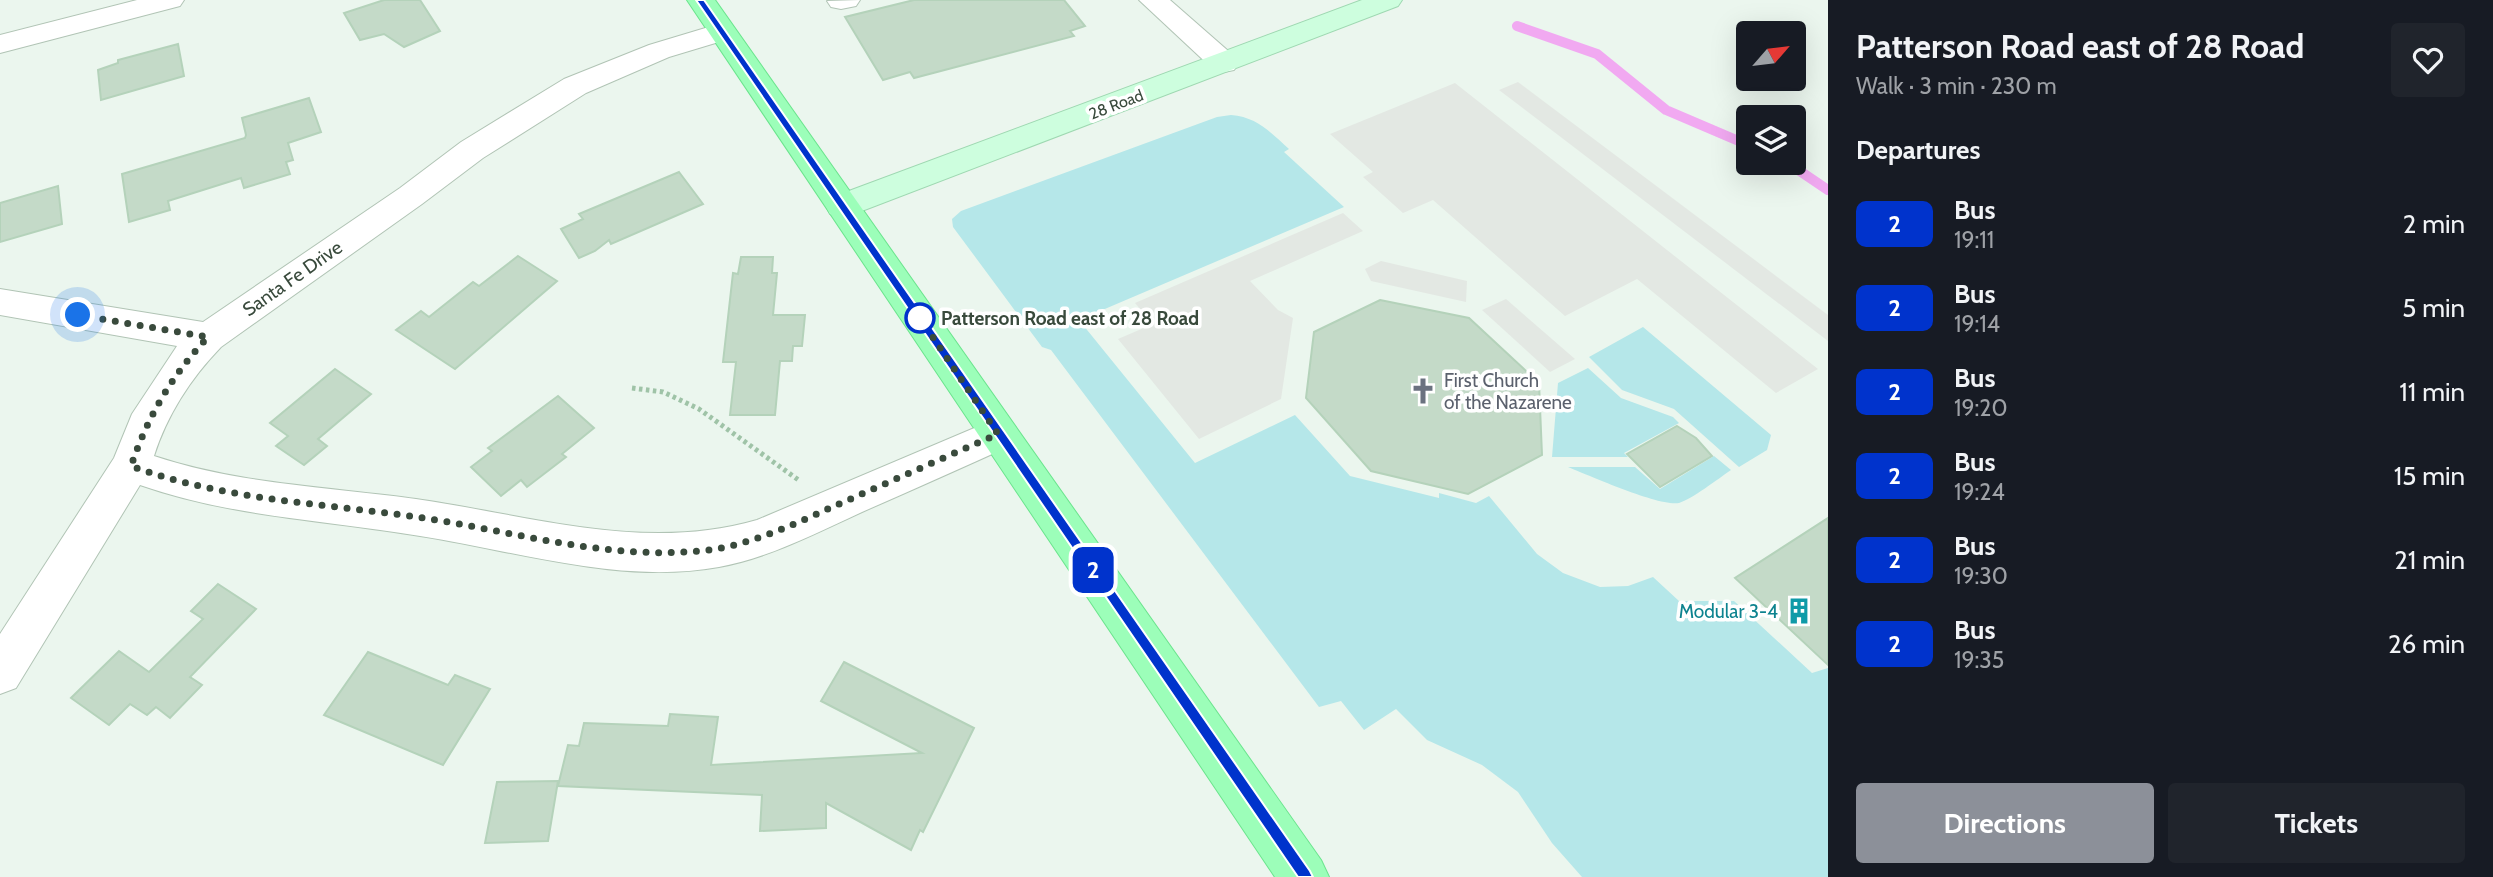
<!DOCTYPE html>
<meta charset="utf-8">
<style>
:root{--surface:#171b24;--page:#20242c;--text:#f1f3f6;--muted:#9ea1a6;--accent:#8c9099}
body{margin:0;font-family:Cabin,sans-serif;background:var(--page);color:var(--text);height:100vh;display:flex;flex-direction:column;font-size:26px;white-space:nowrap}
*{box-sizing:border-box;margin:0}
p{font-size:23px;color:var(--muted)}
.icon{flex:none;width:38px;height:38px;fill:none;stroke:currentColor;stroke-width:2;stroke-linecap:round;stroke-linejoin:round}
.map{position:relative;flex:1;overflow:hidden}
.side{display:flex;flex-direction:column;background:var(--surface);width:665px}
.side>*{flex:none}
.badge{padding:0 14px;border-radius:10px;font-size:24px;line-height:46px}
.needle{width:46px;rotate:62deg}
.tools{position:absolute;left:1736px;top:21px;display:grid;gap:14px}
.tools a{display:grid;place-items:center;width:70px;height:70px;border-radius:7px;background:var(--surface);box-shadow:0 7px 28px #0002;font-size:35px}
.you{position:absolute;width:35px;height:35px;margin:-18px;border:5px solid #fff;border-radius:50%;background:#1a73e8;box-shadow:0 0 0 10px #1a73e833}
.map>.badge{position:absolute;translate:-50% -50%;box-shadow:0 0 0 4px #fff}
h2{padding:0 28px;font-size:26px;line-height:63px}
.round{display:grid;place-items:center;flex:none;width:74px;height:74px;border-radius:7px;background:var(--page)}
.overview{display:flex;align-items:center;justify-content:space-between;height:119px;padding:0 28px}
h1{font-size:33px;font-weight:700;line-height:52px}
.cta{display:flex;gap:14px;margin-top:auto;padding:14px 28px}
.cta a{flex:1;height:80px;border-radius:7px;background:var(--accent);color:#fff;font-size:28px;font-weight:700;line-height:80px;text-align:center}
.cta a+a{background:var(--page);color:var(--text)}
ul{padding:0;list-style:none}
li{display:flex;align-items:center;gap:21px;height:84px;padding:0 28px}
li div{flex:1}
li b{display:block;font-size:26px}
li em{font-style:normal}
li .badge{min-width:77px;font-weight:700;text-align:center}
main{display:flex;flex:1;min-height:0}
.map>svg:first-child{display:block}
.green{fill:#b5e7e9}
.parking{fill:#e3e8e3}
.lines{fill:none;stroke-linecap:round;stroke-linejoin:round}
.stream{stroke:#f1a9f1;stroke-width:10}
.building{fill:#c4dac8;stroke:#b4d2ba;stroke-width:2}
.street-casing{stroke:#b1c4b5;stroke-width:2}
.secondary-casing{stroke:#9ed8b1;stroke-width:2}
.primary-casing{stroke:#6be48d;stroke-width:2}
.path{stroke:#9fc3a7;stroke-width:5;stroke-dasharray:3.5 3.5;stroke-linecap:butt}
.street{fill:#fff;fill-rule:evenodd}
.secondary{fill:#cdfede;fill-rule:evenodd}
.primary{fill:#9cfeb9;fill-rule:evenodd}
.line{fill:#03c;stroke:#fff;stroke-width:2}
.walk{stroke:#394a3c;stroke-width:7;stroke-dasharray:0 12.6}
.stop-dot{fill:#fff;stroke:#03c;stroke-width:3.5}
.labels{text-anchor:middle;stroke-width:7;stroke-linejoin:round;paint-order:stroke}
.far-street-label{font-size:16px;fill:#394a3c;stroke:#fff}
.street-label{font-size:19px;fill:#394a3c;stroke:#fff}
.stop-label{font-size:19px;font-weight:bold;fill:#394a3c;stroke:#fff;text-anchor:start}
.worship-label{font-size:19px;fill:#5b616d;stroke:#fff;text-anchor:start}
.culture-label{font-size:19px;fill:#0d838f;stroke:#fff;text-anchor:end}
</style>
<main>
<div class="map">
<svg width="1828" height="877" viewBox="0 0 1828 877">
<rect width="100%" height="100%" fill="#ebf6ee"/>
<g class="green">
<path d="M1231,115C1257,117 1270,132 1289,149L1284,152L1344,207L1079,320L1195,463L1295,415L1350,476L1439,498V493L1476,503L1489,496L1537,554L1563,573L1600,587L1628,586L1653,577L1679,601H1734L1812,673L1828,668V877H1582L1552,843L1518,792L1482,765L1427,740L1396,709L1364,730L1341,701L1319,707L1051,350L1042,347L953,227L952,219L961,211L1217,117Z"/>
<polygon points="1643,327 1771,435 1767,450 1739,467 1674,409 1622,390 1589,357"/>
<polygon points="1588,368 1621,398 1673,417 1679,423 1624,453 1628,457 1552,457 1558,383"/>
<path d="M1714,456L1731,470C1718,479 1692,499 1679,503C1660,507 1588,475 1568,467H1635L1660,489Z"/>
</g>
<g class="parking">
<polygon points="1518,82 1828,315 1828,341 1499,90"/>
<polygon points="1455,83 1818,369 1776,393 1637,279 1565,316 1433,200 1403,213 1363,177 1373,172 1330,134"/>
<polygon points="1343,213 1363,231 1250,281 1278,310 1293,318 1281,399 1199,439 1118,339 1153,324 1135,303"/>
<polygon points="1381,261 1467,281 1466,302 1371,281 1365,269"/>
<polygon points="1506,299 1575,359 1550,372 1482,310"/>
</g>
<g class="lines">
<g class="stream">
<polyline points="1517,26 1597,54 1666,110 1748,145"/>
<polyline points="1788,163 1828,190"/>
</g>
</g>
<g class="building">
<polygon points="384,0 420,0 440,31 404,47 384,34 360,40 344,13"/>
<polygon points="914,0 1064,0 1085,26 1070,31 1074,36 914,78 910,72 883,80 845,17"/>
<polygon points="178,44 184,76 101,100 98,70 118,63 118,60"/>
<polygon points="309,98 321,132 288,143 293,160 286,162 290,174 244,188 241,178 168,201 170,210 129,222 122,174 245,138 246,135 242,118"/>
<polygon points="679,172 703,204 611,244 609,240 595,251 579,258 561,229 583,219 579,214"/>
<polygon points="58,186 62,224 0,242 0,203"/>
<polygon points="518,256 557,281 455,369 396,330 421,311 429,317 473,282 479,286"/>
<polygon points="741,257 773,257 772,273 777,273 773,315 805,315 802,346 793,346 792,361 780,361 775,415 730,415 736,362 723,362 733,273 738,274"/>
<polygon points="1380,300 1469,318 1539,383 1542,455 1468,494 1371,471 1306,398 1314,332"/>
<polygon points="335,369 371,394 318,439 327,446 304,465 276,446 288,436 270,423"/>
<polygon points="558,396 594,428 562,454 566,457 527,487 521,480 501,496 471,467 492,451 488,448"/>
<polygon points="1677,426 1696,438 1712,456 1660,487 1627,454"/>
<polygon points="1828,518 1828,665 1735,578"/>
<polygon points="218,584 256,609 190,677 202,685 170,718 156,707 147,715 130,704 109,725 71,698 119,651 149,672 203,619 191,611"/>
<polygon points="368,652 448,685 455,675 490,689 443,765 324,715"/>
<polygon points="844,662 974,728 923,832 920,830 911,850 826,803 826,828 760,831 762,795 558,786 568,745 579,746 584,723 668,726 670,714 718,717 711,765 922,753 821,701"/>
<polygon points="558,781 548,841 485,843 497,782"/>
</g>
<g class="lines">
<g class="street-casing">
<g id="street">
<polygon points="137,0 184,0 180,6 0,53 0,35"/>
<polygon points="860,0 856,6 841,9 831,7 827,1"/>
<polygon points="1139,0 1170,0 1234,56 1239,63 1234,70 1224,72 1214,70"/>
<path d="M722,23L732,26L736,32L732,38L669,57L586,93L483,158L422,204L221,347C191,378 167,415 154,456C238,484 328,487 416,499C529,515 643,553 757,520L998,418L1012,423L1017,434L1012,445C962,468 912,490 862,512C816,533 769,558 719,567C620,585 517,551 420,536C326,520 231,517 140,485L16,688L0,694V634L114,458L132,414L177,346L0,315V289L203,322L400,188L461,142L564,79L649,45Z"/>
</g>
</g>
<g class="secondary-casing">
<polygon id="secondary" points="1362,0 1402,0 1398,6 854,214 842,218 830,214 826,206 830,198"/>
</g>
<g class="primary-casing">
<polygon id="primary" points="687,0 715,0 1321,860 1329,877 1275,877"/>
</g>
<polyline class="path" points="632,388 663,392 699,409 800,481"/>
<use href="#street" class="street"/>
<use href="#secondary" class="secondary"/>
<use href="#primary" class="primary"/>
</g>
<polygon class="line" points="696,0 704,0 1310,871 1313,877 1298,877"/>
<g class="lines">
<path class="walk" d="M78,315L208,337C172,375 148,416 131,466C223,500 320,503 416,517C509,530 604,560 699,551C748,547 794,524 839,504C892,481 945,457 998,434L920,318"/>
</g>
<defs>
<g id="church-bare" transform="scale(2.1)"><path d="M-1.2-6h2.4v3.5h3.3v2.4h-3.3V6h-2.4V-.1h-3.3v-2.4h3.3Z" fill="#6b7280" stroke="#fff" stroke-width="2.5" paint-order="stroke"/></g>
<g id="building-bare" transform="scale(2.1)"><path d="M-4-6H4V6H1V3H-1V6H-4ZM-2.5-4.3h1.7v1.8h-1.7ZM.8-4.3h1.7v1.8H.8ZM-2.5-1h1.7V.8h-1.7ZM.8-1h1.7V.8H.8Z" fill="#0f9aa8" stroke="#fff" stroke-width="2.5" paint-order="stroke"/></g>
</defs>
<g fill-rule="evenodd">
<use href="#church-bare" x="1423" y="391"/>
<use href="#building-bare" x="1799" y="611"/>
</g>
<circle class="stop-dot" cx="920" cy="318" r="14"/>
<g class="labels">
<g class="far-street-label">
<text transform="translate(1116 104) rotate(-21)" y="6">28 Road</text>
</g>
<g class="street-label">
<text transform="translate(292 278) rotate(-35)" y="7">Santa Fe Drive</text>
</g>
<g class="stop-label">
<text x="941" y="325">Patterson Road east of 28 Road</text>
</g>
<g class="worship-label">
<text x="1444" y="387">First Church<tspan x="1444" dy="22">of the Nazarene</tspan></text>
</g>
<g class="culture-label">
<text x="1778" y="618">Modular 3-4</text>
</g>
</g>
</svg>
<div class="tools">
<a><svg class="needle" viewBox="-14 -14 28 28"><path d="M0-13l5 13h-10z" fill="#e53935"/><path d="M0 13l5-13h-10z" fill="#9ea1a6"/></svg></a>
<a><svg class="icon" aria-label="layers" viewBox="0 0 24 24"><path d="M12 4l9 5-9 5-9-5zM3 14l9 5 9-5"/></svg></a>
</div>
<div class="you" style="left:78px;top:315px"></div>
<b class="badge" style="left:1093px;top:570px;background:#03c;color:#fff">2</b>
</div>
<section class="side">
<div class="overview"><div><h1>Patterson Road east of 28 Road</h1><p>Walk · 3 min · 230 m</p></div><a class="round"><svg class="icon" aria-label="heart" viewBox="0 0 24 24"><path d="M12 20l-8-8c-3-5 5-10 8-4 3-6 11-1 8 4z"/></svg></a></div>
<h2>Departures</h2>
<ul>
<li><span class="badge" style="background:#03c;color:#fff">2</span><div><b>Bus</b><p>19:11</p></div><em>2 min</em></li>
<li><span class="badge" style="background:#03c;color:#fff">2</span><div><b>Bus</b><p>19:14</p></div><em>5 min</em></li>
<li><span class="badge" style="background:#03c;color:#fff">2</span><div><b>Bus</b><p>19:20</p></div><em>11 min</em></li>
<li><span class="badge" style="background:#03c;color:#fff">2</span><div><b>Bus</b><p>19:24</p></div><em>15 min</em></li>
<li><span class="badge" style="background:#03c;color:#fff">2</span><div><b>Bus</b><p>19:30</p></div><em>21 min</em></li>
<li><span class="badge" style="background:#03c;color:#fff">2</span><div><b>Bus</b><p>19:35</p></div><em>26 min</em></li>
</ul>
<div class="cta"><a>Directions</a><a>Tickets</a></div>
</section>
</main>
